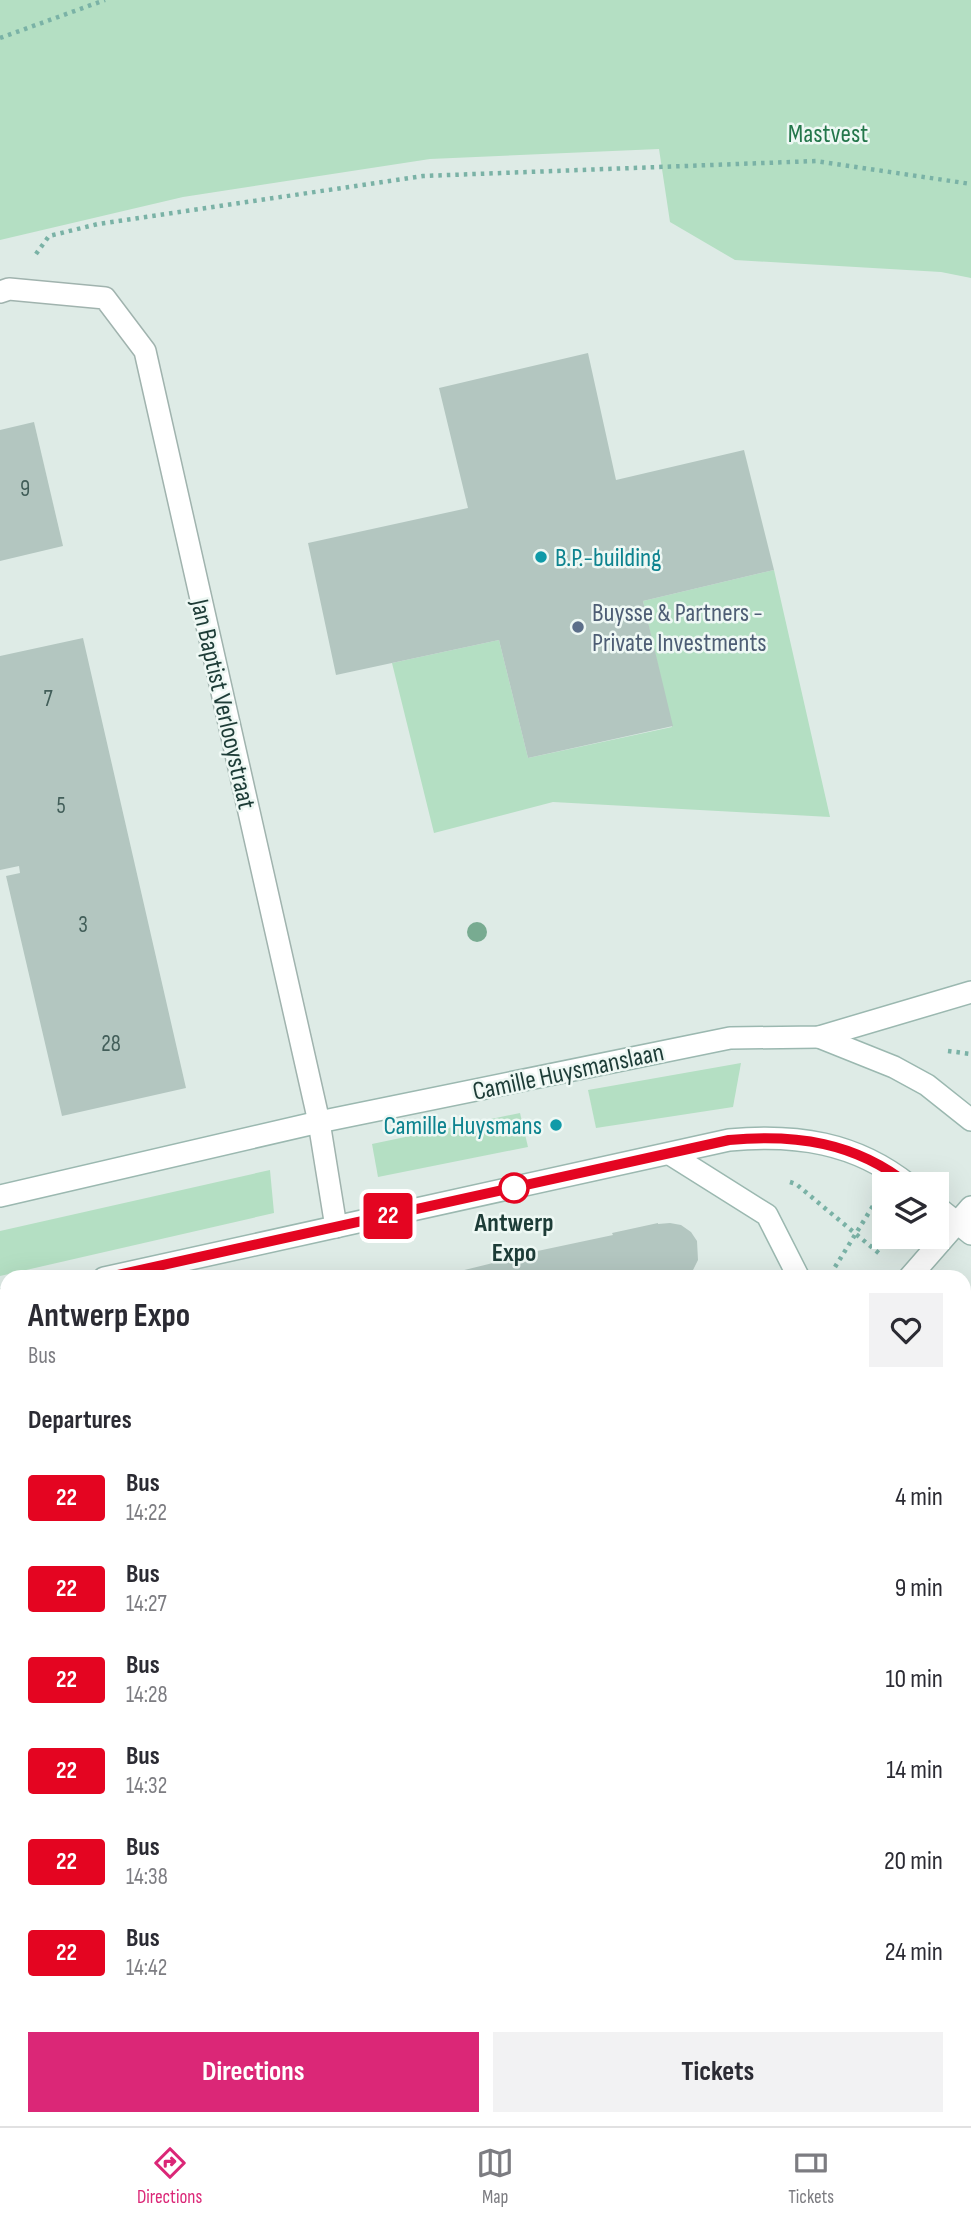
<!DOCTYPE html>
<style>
:root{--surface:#fff;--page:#f2f2f3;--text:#2b2b33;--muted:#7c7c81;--line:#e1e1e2;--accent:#db2777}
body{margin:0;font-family:"Sofia Sans Condensed",sans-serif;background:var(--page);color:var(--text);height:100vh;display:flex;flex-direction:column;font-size:26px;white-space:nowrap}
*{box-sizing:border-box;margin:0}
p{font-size:23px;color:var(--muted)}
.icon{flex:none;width:38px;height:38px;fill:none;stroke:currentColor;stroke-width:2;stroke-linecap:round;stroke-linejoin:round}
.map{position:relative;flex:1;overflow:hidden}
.sheet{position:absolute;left:0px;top:1270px;width:971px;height:856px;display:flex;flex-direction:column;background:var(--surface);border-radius:21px 21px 0 0;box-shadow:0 7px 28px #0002}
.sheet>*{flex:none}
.badge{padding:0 14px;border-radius:5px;font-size:24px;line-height:46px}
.buttons{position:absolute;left:872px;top:1172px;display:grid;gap:14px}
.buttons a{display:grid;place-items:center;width:77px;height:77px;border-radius:0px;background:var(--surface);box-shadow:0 7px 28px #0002;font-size:35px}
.map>.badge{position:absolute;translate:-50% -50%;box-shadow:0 0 0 4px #fff}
h2{padding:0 28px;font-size:26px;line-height:63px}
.round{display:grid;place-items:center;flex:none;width:74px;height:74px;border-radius:0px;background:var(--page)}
.overview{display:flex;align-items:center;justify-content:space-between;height:119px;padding:0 28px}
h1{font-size:33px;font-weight:700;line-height:52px}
.action{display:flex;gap:14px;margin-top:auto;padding:14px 28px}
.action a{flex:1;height:80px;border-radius:0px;background:var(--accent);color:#fff;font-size:28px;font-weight:700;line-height:80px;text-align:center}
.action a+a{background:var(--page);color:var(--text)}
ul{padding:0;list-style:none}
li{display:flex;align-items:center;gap:21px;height:91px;padding:0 28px}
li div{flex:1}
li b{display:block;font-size:26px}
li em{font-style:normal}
li .badge{min-width:77px;font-weight:700;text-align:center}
.tab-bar{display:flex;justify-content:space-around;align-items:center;height:98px;border-top:2px solid var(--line);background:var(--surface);font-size:19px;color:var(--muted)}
.tab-bar a{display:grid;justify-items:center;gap:4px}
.tab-bar .active{color:var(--accent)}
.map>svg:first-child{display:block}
.green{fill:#b4dfc3}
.building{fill:#b3c6c0}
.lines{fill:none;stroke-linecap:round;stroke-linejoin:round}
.street-casing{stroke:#a0b3ae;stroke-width:24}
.secondary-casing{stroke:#9bb8b0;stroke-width:24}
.path{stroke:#7ab2a6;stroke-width:4.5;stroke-dasharray:3.5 5;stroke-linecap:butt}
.street{stroke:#fff;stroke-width:21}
.secondary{stroke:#fff;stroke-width:21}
.tram{stroke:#577872;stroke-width:2}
.tree{fill:#78ab91}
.line-casing{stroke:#fff;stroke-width:16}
.line{stroke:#e40521;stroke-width:10}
.culture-dot{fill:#0f9aa8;stroke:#eef8f4;stroke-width:2.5}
.service-dot{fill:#5c6f8a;stroke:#eef8f4;stroke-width:2.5}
.stop-dot{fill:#fff;stroke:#e40521;stroke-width:3.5}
.labels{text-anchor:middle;stroke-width:5;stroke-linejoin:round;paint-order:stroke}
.number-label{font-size:23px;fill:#425e59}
.park-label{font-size:26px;fill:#24774b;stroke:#eef8f4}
.culture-label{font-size:26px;fill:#0d838f;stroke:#eef8f4;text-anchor:start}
.service-label{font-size:26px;fill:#4e5e75;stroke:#eef8f4;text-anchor:start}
.street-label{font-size:26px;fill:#1d3c37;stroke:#eef8f4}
.stop-label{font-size:26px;font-weight:bold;fill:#1d3c37;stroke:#eef8f4}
</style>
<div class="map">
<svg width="971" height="2126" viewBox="0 0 971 2126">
<rect width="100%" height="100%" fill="#deebe6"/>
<g class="green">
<polygon points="0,0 971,0 971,278 941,272 735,260 670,222 659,149 430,159 183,197 0,240"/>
<polygon points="774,570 830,817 553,802 434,833 392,663 499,640 528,758 672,727 643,601"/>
<polygon points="741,1063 733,1107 596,1128 588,1090"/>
<polygon points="520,1113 528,1147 378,1177 372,1144"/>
<polygon points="270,1170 274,1213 0,1276 0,1231"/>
</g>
<g class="building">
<polygon points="588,353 616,480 744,450 774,570 643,601 673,726 528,758 499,640 336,675 308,543 468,508 439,388"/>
<polygon points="34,422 63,546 0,561 0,430"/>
<polygon points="83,638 186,1088 62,1116 6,876 20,873 19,866 0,870 0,656"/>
<polygon points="658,1223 658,1224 670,1223 681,1225 691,1232 697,1241 698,1260 689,1278 432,1278 505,1260 504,1258 613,1235 612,1233"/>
<polygon points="7,1374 7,1500 0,1501 0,1376"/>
<polygon points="971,1806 971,2126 699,2126 705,2119 964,2119 964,1813"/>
<polygon points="7,1876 7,2055 0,2063 0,1907 5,1901 0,1896 0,1884"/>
</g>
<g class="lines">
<g class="street-casing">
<polyline id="street" points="0,292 9,289 105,298 145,351 319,1122 336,1227"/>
</g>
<g class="secondary-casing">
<g id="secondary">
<polyline points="819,1037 894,1067 927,1085 971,1120"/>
<polyline points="670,1154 767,1215 799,1278"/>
<polyline points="0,1196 319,1122 730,1038 819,1037 971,992"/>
<polyline points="936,1206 971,1234"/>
<path d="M104,1278L729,1140C796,1134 855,1142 909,1185"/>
<polyline points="909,1278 971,1207"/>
<polyline points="0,1300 7,1299"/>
<polyline points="964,1552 971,1544"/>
<polyline points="163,2126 169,2119"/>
<polyline points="467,2126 473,2119"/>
</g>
</g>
<g class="path">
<polyline points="0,38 105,0"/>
<polyline points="36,254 49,236 98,224 423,176 816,161 971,184"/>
<polyline points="948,1051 971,1054"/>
<polyline points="790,1182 796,1184 881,1255"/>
<polyline points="835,1267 873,1206"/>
<polyline points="964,1327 971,1334"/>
<polyline points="964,1625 971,1617"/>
<polyline points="58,2126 63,2119"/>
<polyline points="524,2126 530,2119"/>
</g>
<use href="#street" class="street"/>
<use href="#secondary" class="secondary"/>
<g class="tram">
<polyline points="964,1364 971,1356"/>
<polyline points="964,1405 971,1398"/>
<polyline points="298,2126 304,2119"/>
<polyline points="333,2126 339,2119"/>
</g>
</g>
<circle class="tree" cx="477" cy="932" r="10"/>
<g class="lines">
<g class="line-casing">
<path id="line" d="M104,1278L729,1140C796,1134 855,1142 909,1185"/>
</g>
<use href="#line" class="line"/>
</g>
<g class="culture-dot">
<circle cx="541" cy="557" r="7"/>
<circle cx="556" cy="1125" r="7"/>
</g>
<circle class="service-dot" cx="578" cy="627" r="7"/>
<circle class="stop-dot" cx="514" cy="1188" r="14"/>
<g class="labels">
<g class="number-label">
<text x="25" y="496">9</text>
<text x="48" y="706">7</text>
<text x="61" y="813">5</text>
<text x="83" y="932">3</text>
<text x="111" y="1051">28</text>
</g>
<g class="park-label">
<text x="828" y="142">Mastvest</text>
</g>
<g class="culture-label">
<text x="555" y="566">B.P.-building</text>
<text x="542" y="1134" text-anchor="end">Camille Huysmans</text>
</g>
<g class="service-label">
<text x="592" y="621">Buysse &amp; Partners -<tspan x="592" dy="30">Private Investments</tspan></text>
</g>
<g class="street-label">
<text transform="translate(224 704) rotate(77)" y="9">Jan Baptist Verlooystraat</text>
<text transform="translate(568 1071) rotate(-12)" y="9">Camille Huysmanslaan</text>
</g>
<g class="stop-label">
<text x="514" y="1231">Antwerp<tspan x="514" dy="30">Expo</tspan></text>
</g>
</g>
</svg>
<div class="buttons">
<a><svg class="icon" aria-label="layers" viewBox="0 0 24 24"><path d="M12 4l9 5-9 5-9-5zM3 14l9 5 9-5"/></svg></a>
</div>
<b class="badge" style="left:388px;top:1216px;background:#e40521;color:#fff">22</b>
<section class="sheet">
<div class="overview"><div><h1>Antwerp Expo</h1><p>Bus</p></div><a class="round"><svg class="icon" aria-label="heart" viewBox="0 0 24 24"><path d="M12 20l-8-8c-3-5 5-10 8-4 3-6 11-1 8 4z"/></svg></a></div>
<h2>Departures</h2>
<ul>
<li><span class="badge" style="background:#e40521;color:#fff">22</span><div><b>Bus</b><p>14:22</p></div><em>4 min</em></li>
<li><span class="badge" style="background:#e40521;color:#fff">22</span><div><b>Bus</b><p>14:27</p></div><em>9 min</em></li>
<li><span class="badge" style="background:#e40521;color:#fff">22</span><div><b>Bus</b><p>14:28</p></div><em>10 min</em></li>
<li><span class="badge" style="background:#e40521;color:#fff">22</span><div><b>Bus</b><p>14:32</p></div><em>14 min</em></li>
<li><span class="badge" style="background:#e40521;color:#fff">22</span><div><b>Bus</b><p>14:38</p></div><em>20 min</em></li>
<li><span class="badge" style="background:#e40521;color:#fff">22</span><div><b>Bus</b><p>14:42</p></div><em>24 min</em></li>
</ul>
<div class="action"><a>Directions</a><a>Tickets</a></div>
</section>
</div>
<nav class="tab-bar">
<a class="active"><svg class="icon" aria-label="directions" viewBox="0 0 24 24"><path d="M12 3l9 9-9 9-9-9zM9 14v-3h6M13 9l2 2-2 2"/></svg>Directions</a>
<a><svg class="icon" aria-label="map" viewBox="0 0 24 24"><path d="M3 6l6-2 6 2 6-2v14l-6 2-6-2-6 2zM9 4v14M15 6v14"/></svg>Map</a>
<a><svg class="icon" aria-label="tickets" viewBox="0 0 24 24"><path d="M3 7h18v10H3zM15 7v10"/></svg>Tickets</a>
</nav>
